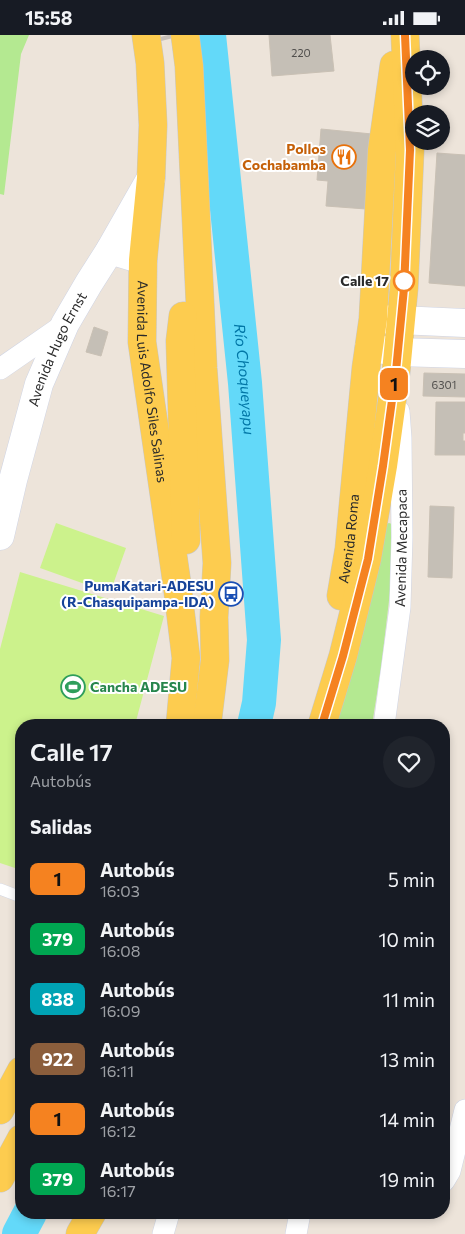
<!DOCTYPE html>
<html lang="es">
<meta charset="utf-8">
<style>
:root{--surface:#171b24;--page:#20242c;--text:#f1f3f6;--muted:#9ea1a6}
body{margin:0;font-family:Commissioner,sans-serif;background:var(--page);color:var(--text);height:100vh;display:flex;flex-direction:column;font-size:19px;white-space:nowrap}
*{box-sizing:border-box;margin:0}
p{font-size:16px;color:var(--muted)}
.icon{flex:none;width:28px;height:28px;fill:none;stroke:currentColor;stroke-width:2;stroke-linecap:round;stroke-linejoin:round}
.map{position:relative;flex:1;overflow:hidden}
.panel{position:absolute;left:15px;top:684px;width:435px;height:500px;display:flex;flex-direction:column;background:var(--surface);border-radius:20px;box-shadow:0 2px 8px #0003}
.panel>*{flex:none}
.badge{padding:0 10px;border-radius:8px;font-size:18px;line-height:32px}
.controls{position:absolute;left:405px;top:15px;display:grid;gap:10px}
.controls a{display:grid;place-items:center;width:45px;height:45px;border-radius:50%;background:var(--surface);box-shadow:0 2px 8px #0003;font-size:25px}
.map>.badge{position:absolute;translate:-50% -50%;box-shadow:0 0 0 2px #fff}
h2{padding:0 15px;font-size:19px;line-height:45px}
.round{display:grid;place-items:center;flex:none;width:52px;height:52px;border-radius:26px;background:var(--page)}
.overview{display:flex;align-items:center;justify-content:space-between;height:85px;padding:0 15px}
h1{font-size:24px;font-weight:600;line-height:38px}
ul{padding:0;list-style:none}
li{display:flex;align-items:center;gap:15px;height:60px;padding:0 15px}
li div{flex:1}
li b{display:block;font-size:19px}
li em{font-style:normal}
li .badge{min-width:55px;font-weight:700;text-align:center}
.status{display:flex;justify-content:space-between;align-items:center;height:35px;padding:0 25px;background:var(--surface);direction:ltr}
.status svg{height:14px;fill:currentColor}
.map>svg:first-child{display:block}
.green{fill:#b4e991}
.pitch{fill:#ccf28c}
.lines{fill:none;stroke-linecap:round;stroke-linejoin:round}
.river{stroke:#63d9f9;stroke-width:34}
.building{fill:#c5bfb6;stroke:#c9c0b4}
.primary-tunnel{stroke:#c6bfb7;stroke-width:28;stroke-dasharray:28 14;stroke-linecap:butt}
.service-casing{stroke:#cfd4e4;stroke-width:12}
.minor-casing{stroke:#cfd4e4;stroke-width:22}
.tertiary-casing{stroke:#cfd4e4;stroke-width:29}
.secondary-casing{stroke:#cfd4e4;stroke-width:29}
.primary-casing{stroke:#c8c8c8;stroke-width:29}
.service{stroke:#fff;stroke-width:11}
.minor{stroke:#fff;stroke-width:21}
.tertiary{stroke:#fff;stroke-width:28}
.secondary{stroke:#fff;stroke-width:28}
.primary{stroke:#fdcc4f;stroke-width:28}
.line-casing{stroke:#fff;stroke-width:11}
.line{stroke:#f58220;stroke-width:8}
.stop-dot{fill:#fff;stroke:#f58220;stroke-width:2.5}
.labels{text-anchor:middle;stroke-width:4;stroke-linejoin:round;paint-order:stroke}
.number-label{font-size:11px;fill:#514f4d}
.food-label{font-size:14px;font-weight:bold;fill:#c56008;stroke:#fff;text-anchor:end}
.stop-label{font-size:14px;font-weight:bold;fill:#2a2a2a;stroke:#fff;text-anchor:end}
.street-label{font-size:14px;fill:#2a2a2a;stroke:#fff}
.transit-label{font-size:14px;font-weight:bold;fill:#164399;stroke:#fff;text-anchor:end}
.leisure-label{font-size:14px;font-weight:bold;fill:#27864d;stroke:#fff;text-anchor:start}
.water-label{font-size:15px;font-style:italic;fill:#0176a6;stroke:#fff}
</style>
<div class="status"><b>15:58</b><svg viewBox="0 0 49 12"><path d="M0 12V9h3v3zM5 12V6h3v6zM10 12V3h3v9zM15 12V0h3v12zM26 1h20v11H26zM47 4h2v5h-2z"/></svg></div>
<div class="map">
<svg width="465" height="1199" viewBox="0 0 465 1199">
<rect width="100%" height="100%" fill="#ede4da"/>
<g class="green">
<polygon points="0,0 29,0 21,19 4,160 0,159"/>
<polygon points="389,488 392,489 393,532 381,633 372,690 333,690 386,489"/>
</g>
<g class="pitch">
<polygon points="56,488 126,513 110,558 40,533"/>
<polygon points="20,537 164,581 135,690 21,690 21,835 0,828 0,614"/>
</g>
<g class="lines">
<g class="river">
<path id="s1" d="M209,0L245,348L264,605L259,668L254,690"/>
<polyline points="19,1199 30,1178"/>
</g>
</g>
<g class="building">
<polygon points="269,0 330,0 334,36 272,41"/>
<polygon points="321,94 372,99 366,174 326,171 328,146 317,145"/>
<polygon points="437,118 465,120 465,251 429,248"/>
<polygon points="94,292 108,297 101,321 86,317"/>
<polygon points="424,338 465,339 465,362 423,361"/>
<polygon points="436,367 465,367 465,398 463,398 463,406 465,406 465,420 435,420"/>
<polygon points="430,471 454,472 452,543 428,542"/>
</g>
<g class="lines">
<polyline class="primary-tunnel" points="168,0 169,4"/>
<g class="service-casing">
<polyline id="service" points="0,854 21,862"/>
</g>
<g class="minor-casing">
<g id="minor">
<polyline points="0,334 65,289"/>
<path id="s2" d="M384,690L400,572L402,502L401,403L399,376"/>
<polyline points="444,1146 450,1136 465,1075"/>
<polyline points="163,1199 169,1178"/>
<polyline points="296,1199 300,1178"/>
</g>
</g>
<g class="tertiary-casing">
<g id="tertiary">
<path id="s3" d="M0,501L13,445L39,349L65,289L89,248L110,215L151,143"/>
</g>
</g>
<g class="secondary-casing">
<g id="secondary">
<polyline points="110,215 143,225"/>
<polyline points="377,284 465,288"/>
<polyline points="369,313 398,317 465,319"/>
</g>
</g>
<g class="primary-casing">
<g id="primary">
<path id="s4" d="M146,0L150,28L153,90L151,143L143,225L142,307L177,549L186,623L180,690"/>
<polyline points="185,0 189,31 203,333 217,528 214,582 215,625 207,690"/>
<polyline points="183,281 180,306 186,505"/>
<path id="s5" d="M341,561L349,514L366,333L373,284L382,115L394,30"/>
<polyline points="322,690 343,621 367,524 383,431 396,337 404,253 410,115 405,0"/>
<polyline points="0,1075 21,1036"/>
<polyline points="0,1143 21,1104"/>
<polyline points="80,1199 92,1178"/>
</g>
</g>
<use href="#service" class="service"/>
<use href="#minor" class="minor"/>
<use href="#tertiary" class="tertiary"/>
<use href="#secondary" class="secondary"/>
<use href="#primary" class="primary"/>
</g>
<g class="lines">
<g class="line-casing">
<polyline id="line" points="322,690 343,621 368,524 383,431 396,336 404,253 410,115 405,0"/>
</g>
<use href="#line" class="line"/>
</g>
<defs>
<g id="restaurant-ring" transform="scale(1.25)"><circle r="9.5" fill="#fff" stroke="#e8710a" stroke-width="1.5"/><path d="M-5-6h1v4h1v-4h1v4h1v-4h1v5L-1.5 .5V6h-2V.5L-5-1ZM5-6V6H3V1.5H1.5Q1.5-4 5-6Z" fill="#e8710a"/></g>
<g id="bus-ring" transform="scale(1.25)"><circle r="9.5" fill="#fff" stroke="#1a4fb4" stroke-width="1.5"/><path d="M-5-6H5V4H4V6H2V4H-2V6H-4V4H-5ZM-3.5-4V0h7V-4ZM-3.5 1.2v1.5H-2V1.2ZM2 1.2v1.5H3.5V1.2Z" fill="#1a4fb4"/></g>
<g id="stadium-ring" transform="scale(1.25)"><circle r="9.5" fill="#fff" stroke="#2e9e5b" stroke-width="1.5"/><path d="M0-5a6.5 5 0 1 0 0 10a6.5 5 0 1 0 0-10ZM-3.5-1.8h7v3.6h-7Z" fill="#2e9e5b"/></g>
</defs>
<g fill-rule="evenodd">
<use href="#restaurant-ring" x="344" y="122"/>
<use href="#bus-ring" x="231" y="559"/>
<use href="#stadium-ring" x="73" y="652"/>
</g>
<circle class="stop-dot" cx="404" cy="246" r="10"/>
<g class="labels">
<g class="number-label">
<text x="301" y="22">220</text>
<text x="444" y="354">6301</text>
</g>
<g class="food-label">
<text x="326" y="119">Pollos<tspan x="326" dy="16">Cochabamba</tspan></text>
</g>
<g class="stop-label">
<text x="389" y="251">Calle 17</text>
</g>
<g class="street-label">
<text dy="5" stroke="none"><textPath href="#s3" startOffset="196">Avenida Hugo Ernst</textPath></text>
<text dy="5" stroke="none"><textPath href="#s4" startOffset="348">Avenida Luis Adolfo Siles Salinas</textPath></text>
<text dy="5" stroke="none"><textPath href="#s5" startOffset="58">Avenida Roma</textPath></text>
<text dy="5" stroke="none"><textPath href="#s2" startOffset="178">Avenida Mecapaca</textPath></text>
</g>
<g class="transit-label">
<text x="214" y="556">PumaKatari-ADESU<tspan x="214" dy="16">(R-Chasquipampa-IDA)</tspan></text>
</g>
<g class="leisure-label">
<text x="90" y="657">Cancha ADESU</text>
</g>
<g class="water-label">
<text dy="5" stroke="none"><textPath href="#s1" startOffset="346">Río Choqueyapu</textPath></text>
</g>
</g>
</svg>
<div class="controls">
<a><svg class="icon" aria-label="locate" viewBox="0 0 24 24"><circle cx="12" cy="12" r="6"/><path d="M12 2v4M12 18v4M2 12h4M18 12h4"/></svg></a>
<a><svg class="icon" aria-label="layers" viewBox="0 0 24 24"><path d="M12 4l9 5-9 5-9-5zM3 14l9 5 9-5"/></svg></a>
</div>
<b class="badge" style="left:394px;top:349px;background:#f58220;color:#111">1</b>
<section class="panel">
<div class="overview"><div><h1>Calle 17</h1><p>Autobús</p></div><a class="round"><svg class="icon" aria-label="heart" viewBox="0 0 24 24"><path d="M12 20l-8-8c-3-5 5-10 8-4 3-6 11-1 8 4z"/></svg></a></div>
<h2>Salidas</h2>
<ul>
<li><span class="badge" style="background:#f58220;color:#111">1</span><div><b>Autobús</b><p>16:03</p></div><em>5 min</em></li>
<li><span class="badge" style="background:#00a651;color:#fff">379</span><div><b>Autobús</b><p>16:08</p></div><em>10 min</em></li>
<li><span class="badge" style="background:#00a3b4;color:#fff">838</span><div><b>Autobús</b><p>16:09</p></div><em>11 min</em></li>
<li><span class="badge" style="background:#8b5e3c;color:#fff">922</span><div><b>Autobús</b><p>16:11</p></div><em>13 min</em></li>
<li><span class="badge" style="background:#f58220;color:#111">1</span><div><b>Autobús</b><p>16:12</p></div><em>14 min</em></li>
<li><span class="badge" style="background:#00a651;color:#fff">379</span><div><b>Autobús</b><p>16:17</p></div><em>19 min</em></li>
</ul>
</section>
</div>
